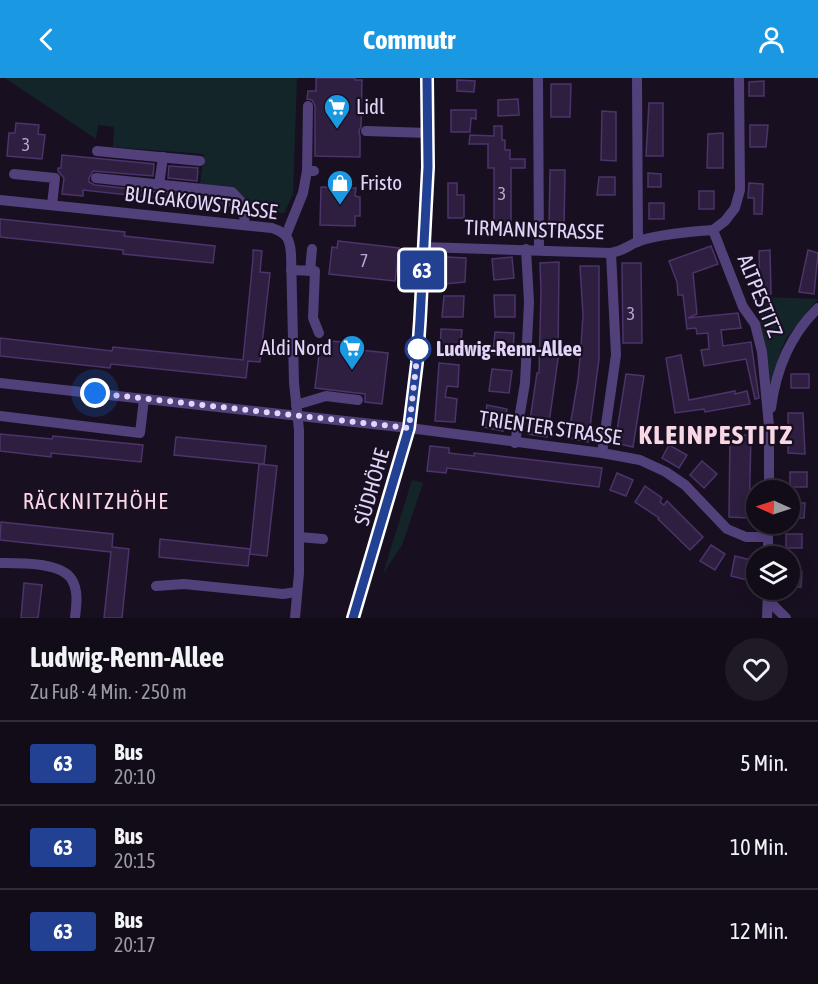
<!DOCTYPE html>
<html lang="de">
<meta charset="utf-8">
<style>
:root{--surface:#120c19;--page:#1f1a26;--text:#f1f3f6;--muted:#9c9ba2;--line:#312c38;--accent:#1a98e2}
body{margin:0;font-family:"Asap Condensed",sans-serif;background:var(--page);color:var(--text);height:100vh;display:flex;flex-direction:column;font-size:22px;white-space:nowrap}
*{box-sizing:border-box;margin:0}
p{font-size:20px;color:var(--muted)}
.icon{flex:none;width:33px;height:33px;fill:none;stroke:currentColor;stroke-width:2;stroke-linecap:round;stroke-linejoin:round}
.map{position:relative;height:540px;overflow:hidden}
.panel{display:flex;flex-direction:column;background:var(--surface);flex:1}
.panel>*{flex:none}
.badge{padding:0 12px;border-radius:4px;font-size:21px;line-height:39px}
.needle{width:39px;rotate:273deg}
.tools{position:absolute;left:746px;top:402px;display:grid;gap:12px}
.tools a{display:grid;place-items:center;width:54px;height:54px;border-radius:50%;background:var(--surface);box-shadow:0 3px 15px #0003,0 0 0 2px var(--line);font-size:30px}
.you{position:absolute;width:30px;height:30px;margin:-15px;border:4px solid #fff;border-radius:50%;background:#1a73e8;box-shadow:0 0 0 9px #1a73e833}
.map>.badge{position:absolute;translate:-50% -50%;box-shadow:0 0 0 3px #fff}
.round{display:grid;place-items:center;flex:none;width:63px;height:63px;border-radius:32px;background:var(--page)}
.head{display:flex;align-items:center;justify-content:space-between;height:102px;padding:0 30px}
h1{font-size:28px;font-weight:700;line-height:45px}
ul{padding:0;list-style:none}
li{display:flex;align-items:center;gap:18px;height:84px;padding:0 30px;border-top:2px solid var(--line)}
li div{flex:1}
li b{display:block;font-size:22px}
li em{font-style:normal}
li .badge{min-width:66px;font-weight:700;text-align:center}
header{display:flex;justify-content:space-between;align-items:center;height:78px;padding:0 30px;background:var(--accent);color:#fff;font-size:27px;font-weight:700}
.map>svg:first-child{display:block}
.green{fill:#14252a}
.building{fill:#2e1e40;stroke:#4c3369;stroke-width:1.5}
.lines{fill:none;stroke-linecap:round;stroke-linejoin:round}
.minor{stroke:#52407b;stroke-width:10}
.line-casing{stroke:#fff;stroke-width:14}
.line{stroke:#224193;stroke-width:9}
.walk{stroke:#e3d5fa;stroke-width:6;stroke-dasharray:0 10.8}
.stop-dot{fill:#fff;stroke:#224193;stroke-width:3}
.labels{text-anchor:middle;stroke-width:4.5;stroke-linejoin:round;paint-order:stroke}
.number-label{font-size:18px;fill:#b6a7cc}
.poi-label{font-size:21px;fill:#e3d5fa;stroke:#181021;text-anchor:start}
.street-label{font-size:21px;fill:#e3d5fa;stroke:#181021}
.stop-label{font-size:21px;font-weight:bold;fill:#e3d5fa;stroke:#181021;text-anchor:start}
.neighbourhood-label{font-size:22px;letter-spacing:1.5px;fill:#fad7e4;stroke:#181021}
.district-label{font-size:27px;font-weight:bold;letter-spacing:1.5px;fill:#fad7e4;stroke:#181021}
</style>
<header><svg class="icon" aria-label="back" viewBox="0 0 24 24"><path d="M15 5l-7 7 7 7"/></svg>Commutr<svg class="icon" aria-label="person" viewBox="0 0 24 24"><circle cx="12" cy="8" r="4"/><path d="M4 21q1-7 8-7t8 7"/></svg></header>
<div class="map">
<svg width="818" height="540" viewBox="0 0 818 540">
<rect width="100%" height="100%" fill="#181021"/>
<g class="green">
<polygon points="5,0 297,0 293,116 284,135 256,132 233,109 200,106 204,76 113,69 114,49 98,47 96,61"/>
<polygon points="760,219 818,221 787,259 781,272 769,327 760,251"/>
<polygon points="412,402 423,405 402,467 383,496"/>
</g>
<g class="building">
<polygon points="316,0 355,0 355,2 362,2 361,48 359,53 360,58 360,79 315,78 315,28 312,22 307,21 308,13 316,13"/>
<polygon points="457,2 475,3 474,14 457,13"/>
<polygon points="764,3 764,18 749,18 749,4"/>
<polygon points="551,6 571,6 570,39 551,39"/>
<polygon points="518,21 519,37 498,38 498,22"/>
<polygon points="649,25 663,25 663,78 646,78"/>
<polygon points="451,32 476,32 476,41 471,40 470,54 451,54"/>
<polygon points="602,33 616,34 616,83 601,82"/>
<polygon points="16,45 39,47 38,56 45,57 42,81 7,78 9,55 15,55"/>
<polygon points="750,47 768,47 766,69 750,69"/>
<polygon points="494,48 502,48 502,62 505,62 505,72 510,72 510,81 525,81 525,90 511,90 511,147 494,147 494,90 488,90 488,66 469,66 470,57 494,58"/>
<polygon points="723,55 723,90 707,90 708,56"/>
<polygon points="62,77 154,86 153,98 93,93 89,100 89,104 95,107 228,121 230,128 83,112 83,118 62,116 64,100 58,93 58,90 61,90"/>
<polygon points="169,88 198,90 197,103 168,100"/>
<polygon points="550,92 565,92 564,149 549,149"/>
<polygon points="648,95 661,96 661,109 648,109"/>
<polygon points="599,99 615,99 615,117 597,117"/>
<polygon points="448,105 457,105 457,117 464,117 464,140 448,140"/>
<polygon points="749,105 763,106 762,136 754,136 754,120 748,120"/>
<polygon points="321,109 356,110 355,118 360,119 360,138 355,138 355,148 320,147"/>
<rect x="699" y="113" width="15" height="18"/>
<rect x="649" y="125" width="15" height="16"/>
<polygon points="0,141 125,154 124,158 215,168 213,185 123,176 123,172 0,159"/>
<polygon points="338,163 399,170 395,203 329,196 332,169 337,170"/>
<polygon points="711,168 718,186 693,195 697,236 688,240 738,235 741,250 721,252 723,268 751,264 759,320 755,321 746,281 704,288 701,272 709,271 708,255 697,256 696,250 687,251 683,217 678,217 677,204 669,183"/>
<polygon points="253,172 262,173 260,194 270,195 260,284 248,283 246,300 111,286 110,290 0,278 0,260 112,273 113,269 243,282 253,181"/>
<polygon points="770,172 771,216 760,217 759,173"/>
<polygon points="808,172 818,175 814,216 799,214"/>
<polygon points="446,179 466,180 465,204 444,206"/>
<polygon points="512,179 514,200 494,202 492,181"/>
<polygon points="559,184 558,281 547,359 528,356 537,295 539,295 541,214 540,185"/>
<polygon points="622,185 641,185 642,265 623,265"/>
<polygon points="580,188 599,188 599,281 588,364 568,360 578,302 581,269 583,237"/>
<polygon points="494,217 515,217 515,239 495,239"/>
<polygon points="444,218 464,218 463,239 442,239"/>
<polygon points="441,251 462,252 460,274 440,273"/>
<polygon points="495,254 514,255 513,277 493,276"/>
<polygon points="330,263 342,264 341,270 388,275 382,326 365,324 365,316 315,310 320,268 329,269"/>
<polygon points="681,277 689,322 735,313 735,316 747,313 750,326 705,334 704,331 675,335 666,280"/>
<polygon points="439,285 459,287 458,309 447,308 445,319 457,321 455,344 435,343"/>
<polygon points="492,291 512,293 509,315 489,313"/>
<polygon points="626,296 644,298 633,369 615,365"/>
<rect x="791" y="296" width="18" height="14"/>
<polygon points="487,327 507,331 503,353 483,349"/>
<polygon points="788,335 803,335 805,376 788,375"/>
<polygon points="0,356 52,361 53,358 143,367 141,384 51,375 51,379 0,373"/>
<polygon points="730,357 751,357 749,440 729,439"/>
<polygon points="176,359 266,368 264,386 174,377"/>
<polygon points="669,367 687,377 679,390 662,380"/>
<polygon points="430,368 449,370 449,375 474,378 474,375 491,377 602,390 599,409 447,390 446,395 427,393"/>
<polygon points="702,383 717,396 704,410 690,397"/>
<polygon points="259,386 277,388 267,478 250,476"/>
<rect x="790" y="394" width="17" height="15"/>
<polygon points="617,395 633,402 626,418 610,412"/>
<polygon points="645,408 662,420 660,424 664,427 667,423 703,459 690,472 658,441 659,440 635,424"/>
<polygon points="789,425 805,425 804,440 789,440"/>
<polygon points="1,444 113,456 112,469 129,471 122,540 104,540 111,474 0,462"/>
<rect x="786" y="456" width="16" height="14"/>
<polygon points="160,461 250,471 248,488 159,479"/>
<polygon points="711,467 725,476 715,492 700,483"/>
<polygon points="735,478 755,483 751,503 731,498"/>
<polygon points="792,493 802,494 801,509 789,509 789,496 792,496"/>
<polygon points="24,505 42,507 38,540 21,540"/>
</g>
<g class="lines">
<g class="minor">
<polyline points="538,0 539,171"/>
<polyline points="637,0 638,164"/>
<polyline points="366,53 428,55"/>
<polyline points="97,73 200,83"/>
<polyline points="307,93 308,28"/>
<polyline points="14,96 55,100 52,127"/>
<polyline points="96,100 232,114 245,128 244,147"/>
<polyline points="159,107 163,79"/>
<path d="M0,122L272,150C287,155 290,161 291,176L294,305L299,352V495L295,540"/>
<polyline points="713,152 743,229 755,246 762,274 769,348 769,412"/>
<polyline points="713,152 725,143 735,130 740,112 739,0"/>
<polyline points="286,157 303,115 307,93 314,93"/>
<path d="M423,169L611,175C625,172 626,169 637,164C653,157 694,153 713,152"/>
<polyline points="291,192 315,193 313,240 319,255"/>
<polyline points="310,193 312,171"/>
<polyline points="0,305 409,350 602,375 640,382 666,394 685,407 727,451 746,459 768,459"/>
<polyline points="296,327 326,318 358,322"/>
<path d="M771,330C776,292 790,257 818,230"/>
<polyline points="0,338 140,355 144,321"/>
<polyline points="515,365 525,305 529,224 526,171"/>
<polyline points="602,375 616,277 611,175"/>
<polyline points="299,459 323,461"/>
<polyline points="768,478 768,446"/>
<path d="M0,485C19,485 62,484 72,502C79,514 76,528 75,540"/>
<polyline points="156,508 184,506 283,516 297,514"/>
<polyline points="768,522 786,540"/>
<polyline points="353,540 409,350 417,285 420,242 428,89 428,0"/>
<polyline points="767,540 768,512"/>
</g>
</g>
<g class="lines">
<g class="line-casing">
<polyline id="line" points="353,540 409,350 417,285 420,242 428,89 427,0"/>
</g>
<use href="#line" class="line"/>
<polyline class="walk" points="95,315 409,350 418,271"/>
</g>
<defs>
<g id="supermarket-pin" transform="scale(1.35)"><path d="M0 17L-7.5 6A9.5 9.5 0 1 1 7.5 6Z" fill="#1a98e2" stroke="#181021"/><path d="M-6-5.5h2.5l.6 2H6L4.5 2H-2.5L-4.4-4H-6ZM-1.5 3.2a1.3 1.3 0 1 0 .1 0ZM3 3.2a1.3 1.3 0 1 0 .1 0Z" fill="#fff"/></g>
<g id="shop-pin" transform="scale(1.35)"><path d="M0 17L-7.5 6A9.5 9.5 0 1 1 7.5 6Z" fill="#1a98e2" stroke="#181021"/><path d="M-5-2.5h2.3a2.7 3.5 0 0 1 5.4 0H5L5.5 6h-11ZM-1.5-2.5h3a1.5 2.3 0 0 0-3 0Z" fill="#fff"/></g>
</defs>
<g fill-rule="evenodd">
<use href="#supermarket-pin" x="337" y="29"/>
<use href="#shop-pin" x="340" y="105"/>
<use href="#supermarket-pin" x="352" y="270"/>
</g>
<circle class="stop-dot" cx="418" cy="271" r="12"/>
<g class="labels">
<g class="number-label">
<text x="26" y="73">3</text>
<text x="502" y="122">3</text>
<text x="364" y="189">7</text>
<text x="631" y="242">3</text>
</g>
<g class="poi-label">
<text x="356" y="36">Lidl</text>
<text x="360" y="112">Fristo</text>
<text x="332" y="277" text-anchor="end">Aldi Nord</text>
</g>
<g class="street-label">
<text transform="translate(201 125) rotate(7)" y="7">BULGAKOWSTRASSE</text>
<text transform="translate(534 152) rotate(2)" y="7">TIRMANNSTRASSE</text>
<text transform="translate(760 218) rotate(68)" y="7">ALTPESTITZ</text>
<text transform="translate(550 350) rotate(8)" y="7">TRIENTER STRASSE</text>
<text transform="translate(372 409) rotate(-74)" y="7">SÜDHÖHE</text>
</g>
<g class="stop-label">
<text x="436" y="278">Ludwig-Renn-Allee</text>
</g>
<g class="neighbourhood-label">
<text x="96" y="431">RÄCKNITZHÖHE</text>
</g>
<g class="district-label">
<text x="716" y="366">KLEINPESTITZ</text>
</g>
</g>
</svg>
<div class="tools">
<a><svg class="needle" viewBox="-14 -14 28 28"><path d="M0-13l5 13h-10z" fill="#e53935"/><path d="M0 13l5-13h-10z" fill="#9c9ba2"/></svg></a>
<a><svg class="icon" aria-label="layers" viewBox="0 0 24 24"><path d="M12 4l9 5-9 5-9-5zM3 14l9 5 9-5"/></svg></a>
</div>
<div class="you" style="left:95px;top:315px"></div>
<b class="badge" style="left:422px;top:192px;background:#224193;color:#fff">63</b>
</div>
<section class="panel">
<div class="head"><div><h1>Ludwig-Renn-Allee</h1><p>Zu Fuß · 4 Min. · 250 m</p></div><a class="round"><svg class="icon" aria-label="heart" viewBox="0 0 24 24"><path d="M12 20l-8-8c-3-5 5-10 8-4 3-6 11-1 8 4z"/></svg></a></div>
<ul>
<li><span class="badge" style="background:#224193;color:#fff">63</span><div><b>Bus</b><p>20:10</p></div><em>5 Min.</em></li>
<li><span class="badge" style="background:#224193;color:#fff">63</span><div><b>Bus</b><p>20:15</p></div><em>10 Min.</em></li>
<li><span class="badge" style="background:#224193;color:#fff">63</span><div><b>Bus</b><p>20:17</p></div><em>12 Min.</em></li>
</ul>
</section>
